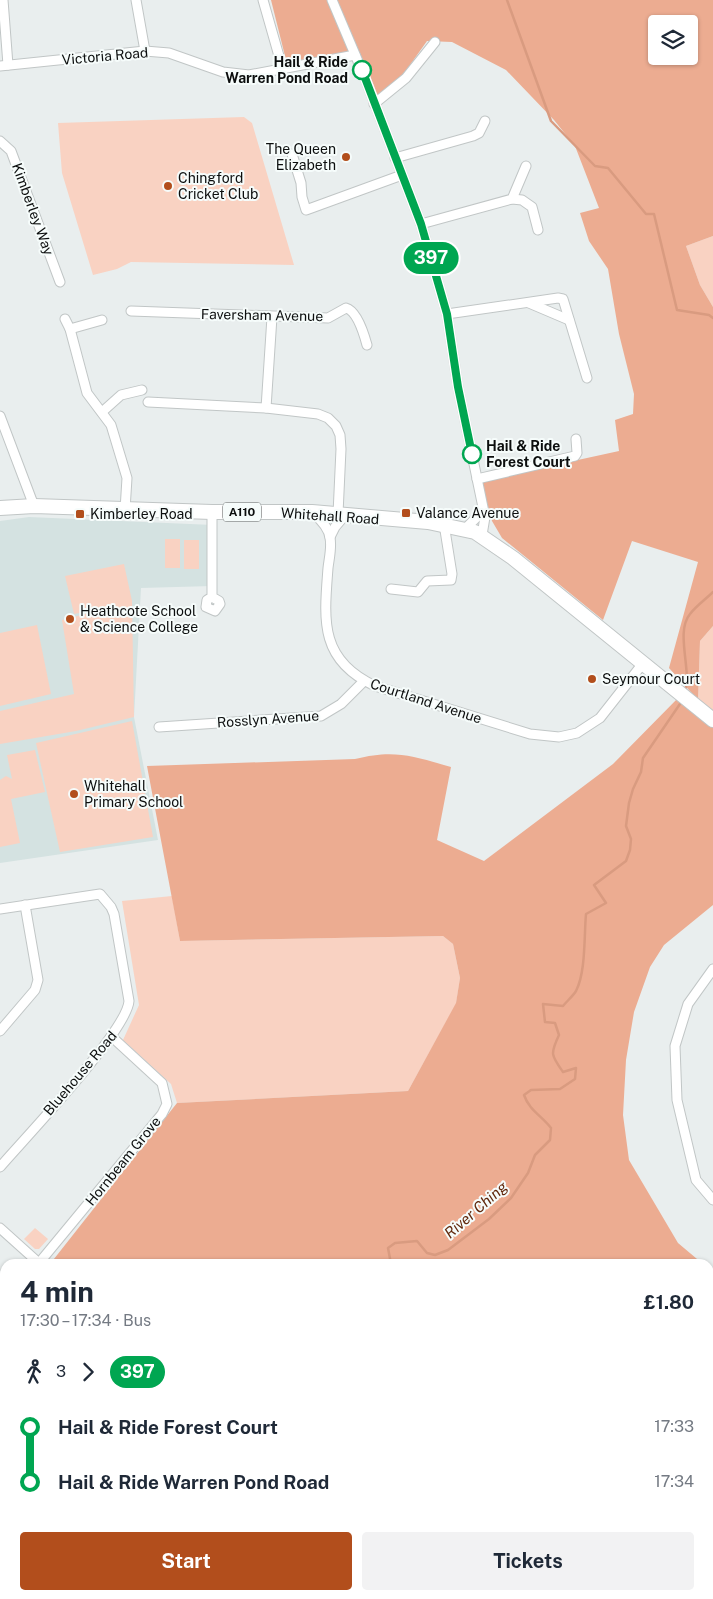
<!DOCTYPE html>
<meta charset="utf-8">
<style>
:root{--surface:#fff;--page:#f2f2f3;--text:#1f2937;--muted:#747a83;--accent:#b24e1c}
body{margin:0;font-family:"Public Sans",sans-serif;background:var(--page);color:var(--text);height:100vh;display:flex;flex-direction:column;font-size:19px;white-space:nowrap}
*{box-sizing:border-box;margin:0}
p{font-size:16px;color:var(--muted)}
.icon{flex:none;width:28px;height:28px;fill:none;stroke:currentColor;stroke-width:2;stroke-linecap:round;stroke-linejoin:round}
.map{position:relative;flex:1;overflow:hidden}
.details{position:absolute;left:0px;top:1259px;width:714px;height:341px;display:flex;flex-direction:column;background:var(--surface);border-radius:15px 15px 0 0;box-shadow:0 1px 4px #0004}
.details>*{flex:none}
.badge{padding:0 10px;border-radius:16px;font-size:18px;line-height:32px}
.tools{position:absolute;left:648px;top:15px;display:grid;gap:10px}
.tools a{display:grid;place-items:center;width:50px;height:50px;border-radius:5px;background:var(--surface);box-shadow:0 1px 4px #0004;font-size:25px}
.map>.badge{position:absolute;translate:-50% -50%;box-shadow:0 0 0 2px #fff}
.legs{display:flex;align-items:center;gap:8px;height:55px;padding:0 20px;font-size:16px}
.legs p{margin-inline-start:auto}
.overview{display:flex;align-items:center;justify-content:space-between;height:85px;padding:0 20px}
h1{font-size:28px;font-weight:700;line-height:38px}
.cta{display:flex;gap:10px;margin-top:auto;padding:10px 20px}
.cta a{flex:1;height:58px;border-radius:5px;background:var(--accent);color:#fff;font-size:20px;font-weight:700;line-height:58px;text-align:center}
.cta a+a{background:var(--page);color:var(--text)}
ul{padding:0 20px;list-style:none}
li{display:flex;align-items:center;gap:18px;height:55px;font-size:19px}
li i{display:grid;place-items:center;width:8px;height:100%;margin:0 6px;background:currentColor}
li i::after{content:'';width:12px;height:12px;margin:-6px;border:4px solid;border-radius:50%;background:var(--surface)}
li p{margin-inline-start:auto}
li:first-child i{background:linear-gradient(#0000 50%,currentColor 0)}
li:last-child i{background:linear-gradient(currentColor 50%,#0000 0)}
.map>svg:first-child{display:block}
.built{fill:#d4e2e1}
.green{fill:#f9d2c2}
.forest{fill:#ecac91;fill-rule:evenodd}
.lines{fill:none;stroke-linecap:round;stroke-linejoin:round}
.stream{stroke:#d99b80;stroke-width:2.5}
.street-casing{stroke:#c1c6c6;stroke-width:11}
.primary-casing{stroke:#c1c6c6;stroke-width:16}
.street{stroke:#fff;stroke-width:9}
.primary{stroke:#fff;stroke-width:14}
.line-1-casing{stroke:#fff;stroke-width:11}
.line-1{stroke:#00a651;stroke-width:8}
.stop-1-dot{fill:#fff;stroke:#00a651;stroke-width:2.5}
.poi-dot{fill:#b24e1c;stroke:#f6fcfb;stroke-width:2}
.labels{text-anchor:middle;stroke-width:4;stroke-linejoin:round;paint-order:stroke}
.shield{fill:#f6fcfb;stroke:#525555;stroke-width:1}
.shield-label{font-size:12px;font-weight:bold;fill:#0c0e0e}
.street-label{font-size:14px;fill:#0c0e0e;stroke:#f6fcfb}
.stop-label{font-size:14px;font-weight:bold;fill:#0c0e0e;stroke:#f6fcfb;text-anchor:end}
.poi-label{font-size:14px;fill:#0c0e0e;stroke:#f6fcfb;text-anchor:start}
.water-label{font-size:15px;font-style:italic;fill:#62290d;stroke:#f6fcfb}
</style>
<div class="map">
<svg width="713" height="1599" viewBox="0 0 713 1599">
<rect width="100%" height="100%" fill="#e9eeee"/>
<polygon class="built" points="29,517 213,525 212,586 141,588 134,717 158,840 0,863 0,521"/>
<g class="green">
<polygon points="244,117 252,123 294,265 131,262 117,269 93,275 62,173 58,123"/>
<polygon points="713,236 713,307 700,285 686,246"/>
<rect x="165" y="539" width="15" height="29"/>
<rect x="184" y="540" width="15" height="29"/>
<polygon points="124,564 132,601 134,717 76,731 0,744 0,711 74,694 62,620 115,606 74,614 65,576"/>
<polygon points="37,625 51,694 0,706 0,633"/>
<polygon points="713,626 713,712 698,700 700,641"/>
<polygon points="132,721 153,837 60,852 36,743"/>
<polygon points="35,750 45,792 11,799 20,843 0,847 0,780 6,776 12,779 7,755"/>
<polygon points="172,896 180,941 443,936 453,944 460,978 456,1004 408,1091 177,1103 171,1084 123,1040 139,1005 122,901"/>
<polygon points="35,1228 48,1239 39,1249 35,1249 24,1239"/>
</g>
<g class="forest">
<path d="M271,0H713V236L686,246L700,285L713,307V626L700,641L698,700L669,668L698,562L632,541L603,620L502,538L492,521L481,481L619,451L615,420L633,414L634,394L619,334L608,269L589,241L580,213L599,208L575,146L554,120L506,70L452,42L427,41L400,79L374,101L358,50L287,64ZM656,24H689V56H656Z"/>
<path d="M679,697L713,723V905L664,945L650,967L634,1012L626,1060L623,1115L629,1160L678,1243L703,1264H50L177,1103L408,1091L456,1003L460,978L453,944L443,936L180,941L147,766L355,759C394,749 413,756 451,767L437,840L484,861L613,764Z"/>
<polygon points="709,1269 713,1272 713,1327 709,1328"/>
<polygon points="709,1423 713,1423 713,1599 0,1599 0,1490 5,1488 5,1595 709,1595"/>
</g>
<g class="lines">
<g class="stream">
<polyline points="507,0 551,121 595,166 608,168 646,214 654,214 677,310 709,315 713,318"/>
<path d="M685,691C692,670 675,632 690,614C696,606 706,599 713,592"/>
<path d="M391,1264L388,1248L395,1243L417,1241L427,1253L435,1255L448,1250L489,1219L511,1198L528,1173L535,1155L550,1140L551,1128C542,1116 529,1110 524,1095L531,1090L560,1089L575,1079L576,1068L563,1072C551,1055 550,1054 559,1035L555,1023L545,1022L543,1004L563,1006C567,1001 573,996 576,991C586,972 584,935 586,914L606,903L594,885L626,861L630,850L631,839L626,826L629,803L633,789L641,772L643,758L682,701"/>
<polyline points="0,1539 5,1537"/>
</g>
<g class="street-casing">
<g id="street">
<polyline points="3,0 8,65"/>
<polyline points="136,0 145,51"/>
<polyline points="263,0 283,70"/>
<polyline points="332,0 365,78 421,224 447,314 458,387 485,517 482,535"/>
<polyline points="0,66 145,51 169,53 223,72 249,75 355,55"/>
<polyline points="374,104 406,78 435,42"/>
<polyline points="0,141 11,151 60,282"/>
<polyline points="292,154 301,183 302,197 306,210 402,175"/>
<polyline points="395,158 473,136 479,133 485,121"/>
<polyline points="512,199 522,200 532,207 538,230"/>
<polyline points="421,224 512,199 526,166"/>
<polyline points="529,303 569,320"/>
<path d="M131,311L328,318L346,308C357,311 364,334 367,345"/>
<polyline points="447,314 558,298 563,299 587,378"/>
<polyline points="65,319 70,329 87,393 111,425 127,478 125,510"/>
<polyline points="70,329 102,320"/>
<polyline points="148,402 266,408 318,414 328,418 336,426 340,435 341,449 338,514"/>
<polyline points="266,408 272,317"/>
<polyline points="102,412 121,395 142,390"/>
<polyline points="0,416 34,506"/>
<polyline points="477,479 575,456 577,453 576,439"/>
<path d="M313,513C320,519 329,528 330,538C332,547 329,559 328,568C324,620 319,660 375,686L530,734L559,737L577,733L600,718L644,662"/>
<polyline points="465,529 483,511"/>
<polyline points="330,537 335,527 346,514"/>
<polyline points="391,589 418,592 427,581 451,580 452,574 444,524"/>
<polyline points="212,597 207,600 206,607 215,611 220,604 219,601 212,597 212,512"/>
<polyline points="159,727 321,716 341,704 364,681"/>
<path d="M0,909L100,894L111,907L114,914L129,1001C127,1031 25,1138 0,1167"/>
<polyline points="713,969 688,1004 675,1046 677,1100 696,1180 713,1200"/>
<polyline points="0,1031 35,990 38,980 25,905"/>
<polyline points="0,1228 40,1264"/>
<polyline points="39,1263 162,1114 167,1104 162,1083 112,1037"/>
<polyline points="709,1380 713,1379"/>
<polyline points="0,1387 5,1385"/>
<polyline points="0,1479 5,1477"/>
</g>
</g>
<g class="primary-casing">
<polyline id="primary" points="0,508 34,506 212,512 312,512 428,522 475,532 513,558 713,720"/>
</g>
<use href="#street" class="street"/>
<use href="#primary" class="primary"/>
</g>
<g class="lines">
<g class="line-1-casing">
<polyline id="line-1" points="362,70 421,224 447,314 458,387 472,454"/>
</g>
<use href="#line-1" class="line-1"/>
</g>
<g class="stop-1-dot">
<circle cx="362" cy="70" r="9"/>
<circle cx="472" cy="454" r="9"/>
</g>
<g class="poi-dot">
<circle cx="346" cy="157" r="5"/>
<circle cx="168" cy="186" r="5"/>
<rect x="401" y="508" width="10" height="10" rx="2.5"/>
<rect x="75" y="509" width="10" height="10" rx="2.5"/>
<circle cx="70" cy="619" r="5"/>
<circle cx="592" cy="679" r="5"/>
<circle cx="74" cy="794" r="5"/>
</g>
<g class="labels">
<rect class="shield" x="223" y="502.5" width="38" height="19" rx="4"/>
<g class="shield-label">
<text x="242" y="516">A110</text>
</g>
<g class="street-label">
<text transform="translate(105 56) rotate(-5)" y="5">Victoria Road</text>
<text transform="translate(33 209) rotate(70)" y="5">Kimberley Way</text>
<text transform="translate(262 315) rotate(1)" y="5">Faversham Avenue</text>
<text transform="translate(330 516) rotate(4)" y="5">Whitehall Road</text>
<text transform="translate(426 701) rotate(18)" y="5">Courtland Avenue</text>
<text transform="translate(268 719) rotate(-4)" y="5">Rosslyn Avenue</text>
<text transform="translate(80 1073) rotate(-50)" y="5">Bluehouse Road</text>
<text transform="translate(123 1161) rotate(-51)" y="5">Hornbeam Grove</text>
</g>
<g class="stop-label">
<text x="348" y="67">Hail &amp; Ride<tspan x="348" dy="16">Warren Pond Road</tspan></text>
<text x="486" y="451" text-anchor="start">Hail &amp; Ride<tspan x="486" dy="16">Forest Court</tspan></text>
</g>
<g class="poi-label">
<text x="336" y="154" text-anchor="end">The Queen<tspan x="336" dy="16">Elizabeth</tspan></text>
<text x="178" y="183">Chingford<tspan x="178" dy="16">Cricket Club</tspan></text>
<text x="416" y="518">Valance Avenue</text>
<text x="90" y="519">Kimberley Road</text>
<text x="80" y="616">Heathcote School<tspan x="80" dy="16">&amp; Science College</tspan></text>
<text x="602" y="684">Seymour Court</text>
<text x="84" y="791">Whitehall<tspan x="84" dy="16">Primary School</tspan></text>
</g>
<g class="water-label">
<text transform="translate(476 1210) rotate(-41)" y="5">River Ching</text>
</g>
</g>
</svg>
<div class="tools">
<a><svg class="icon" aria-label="layers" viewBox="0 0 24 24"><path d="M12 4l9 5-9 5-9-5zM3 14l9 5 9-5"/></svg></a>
</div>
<b class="badge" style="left:431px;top:258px;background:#00a651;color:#fff">397</b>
<section class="details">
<div class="overview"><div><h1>4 min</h1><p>17:30 – 17:34 · Bus</p></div><b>£1.80</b></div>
<div class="legs"><svg class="icon" aria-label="walk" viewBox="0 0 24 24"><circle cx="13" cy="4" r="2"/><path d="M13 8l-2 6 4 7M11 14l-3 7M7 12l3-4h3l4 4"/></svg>3<svg class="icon" aria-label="forward" viewBox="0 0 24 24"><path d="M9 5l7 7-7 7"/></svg><b class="badge" style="background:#00a651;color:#fff">397</b></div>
<ul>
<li><i style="color:#00a651"></i><b>Hail &amp; Ride Forest Court</b><p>17:33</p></li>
<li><i style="color:#00a651"></i><b>Hail &amp; Ride Warren Pond Road</b><p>17:34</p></li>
</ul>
<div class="cta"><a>Start</a><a>Tickets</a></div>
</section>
</div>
